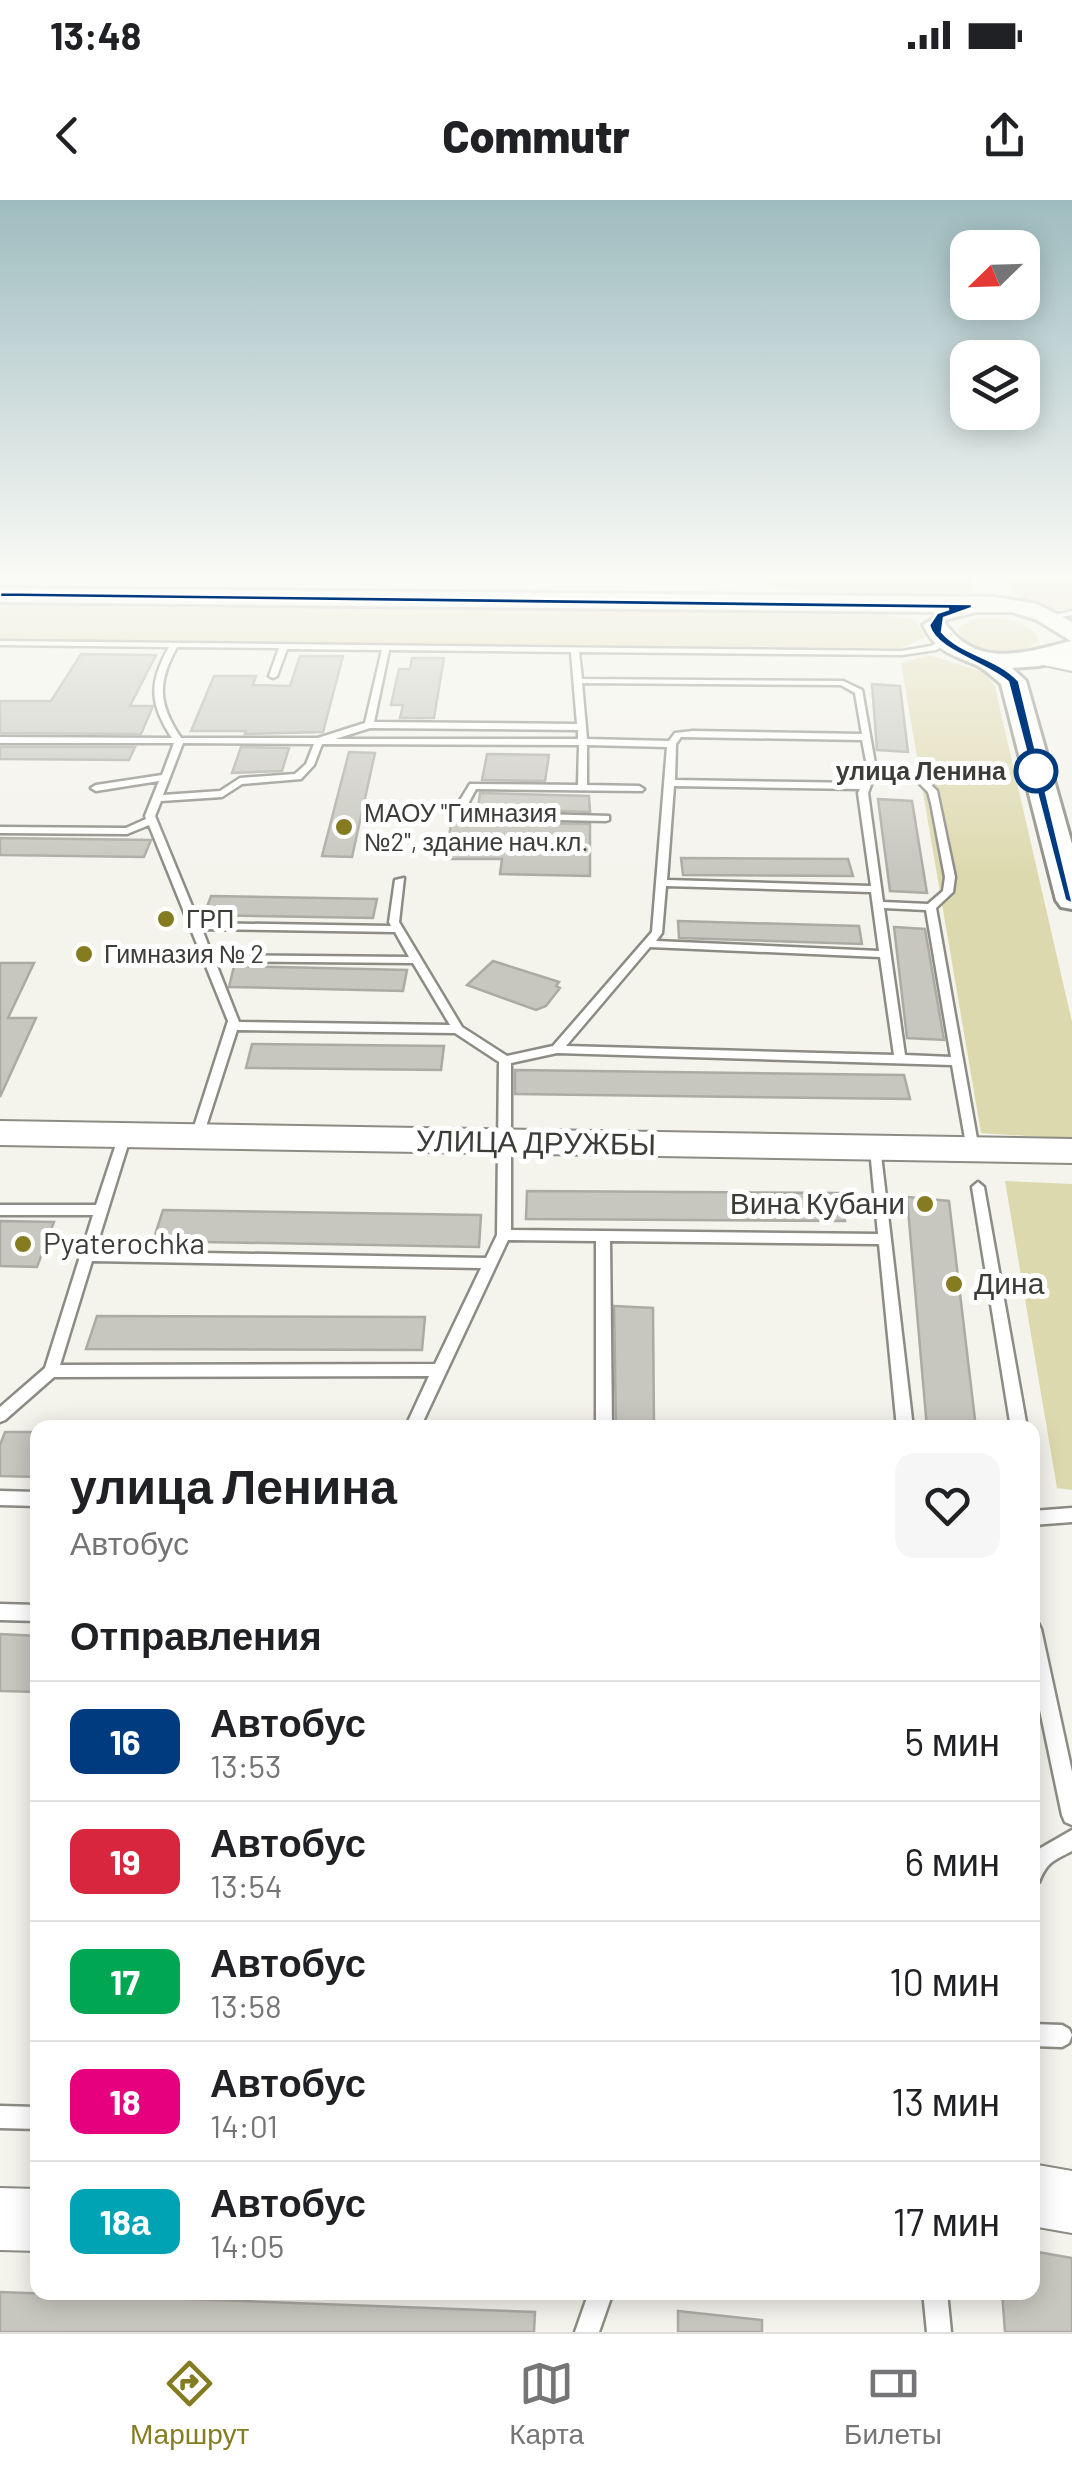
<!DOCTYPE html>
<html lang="ru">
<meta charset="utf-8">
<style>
:root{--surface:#fff;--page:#f6f6f6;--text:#202124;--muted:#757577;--line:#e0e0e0;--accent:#857c22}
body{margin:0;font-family:Barlow,sans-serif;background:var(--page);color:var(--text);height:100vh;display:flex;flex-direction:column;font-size:38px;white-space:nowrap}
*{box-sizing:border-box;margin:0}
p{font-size:32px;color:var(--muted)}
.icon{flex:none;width:55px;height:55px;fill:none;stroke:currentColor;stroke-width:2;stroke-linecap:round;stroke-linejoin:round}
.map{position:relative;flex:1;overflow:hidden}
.details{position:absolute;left:30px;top:1220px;width:1010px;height:880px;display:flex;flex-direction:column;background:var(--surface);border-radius:20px;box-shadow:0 5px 25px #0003}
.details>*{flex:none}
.badge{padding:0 20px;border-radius:15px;font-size:35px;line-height:65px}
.needle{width:65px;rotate:247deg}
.controls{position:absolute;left:950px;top:30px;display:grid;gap:20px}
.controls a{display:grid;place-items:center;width:90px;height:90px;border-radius:20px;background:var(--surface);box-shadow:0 5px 25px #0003;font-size:50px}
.map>.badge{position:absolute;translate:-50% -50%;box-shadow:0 0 0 5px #fff}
h2{padding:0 40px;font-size:38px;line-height:90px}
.round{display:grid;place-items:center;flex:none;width:105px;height:105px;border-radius:20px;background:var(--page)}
.summary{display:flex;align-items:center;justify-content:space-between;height:170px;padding:0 40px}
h1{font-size:48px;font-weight:800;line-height:75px}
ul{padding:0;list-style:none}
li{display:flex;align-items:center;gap:30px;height:120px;padding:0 40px;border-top:2px solid var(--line)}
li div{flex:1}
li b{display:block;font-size:38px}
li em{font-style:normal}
li .badge{min-width:110px;font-weight:700;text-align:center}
.status{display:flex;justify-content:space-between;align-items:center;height:70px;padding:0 50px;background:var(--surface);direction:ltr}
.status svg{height:28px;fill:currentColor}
header{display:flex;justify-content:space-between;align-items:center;height:130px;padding:0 40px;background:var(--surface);font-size:45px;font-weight:800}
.menu{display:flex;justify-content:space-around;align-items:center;height:140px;border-top:2px solid var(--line);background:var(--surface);font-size:28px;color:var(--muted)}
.menu a{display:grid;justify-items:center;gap:5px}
.menu .selected{color:var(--accent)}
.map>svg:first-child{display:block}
.green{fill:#ddd9ae}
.building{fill:#c7c7bf;stroke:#ababa3;stroke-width:2.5}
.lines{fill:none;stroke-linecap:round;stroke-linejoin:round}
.lane-casing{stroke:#8c8c85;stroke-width:5}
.secondary-casing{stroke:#8c8c85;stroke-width:4}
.primary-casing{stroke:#8c8c85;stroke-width:6}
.lane{fill:#fff;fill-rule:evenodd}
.secondary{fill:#fff;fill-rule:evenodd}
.primary{fill:#fff;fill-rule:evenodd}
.line{fill:#003b80;stroke:#fff;stroke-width:2.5}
.stop-dot{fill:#fff;stroke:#003b80;stroke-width:5}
.poi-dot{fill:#857c22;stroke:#fff;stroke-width:4}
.labels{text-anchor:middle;stroke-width:10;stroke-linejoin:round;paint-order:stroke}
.far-stop-label{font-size:25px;font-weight:bold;fill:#3c3c39;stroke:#fff;text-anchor:end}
.far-poi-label{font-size:25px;fill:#3c3c39;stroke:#fff;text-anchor:start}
.street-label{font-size:30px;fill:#3c3c39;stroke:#fff}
.poi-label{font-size:30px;fill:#3c3c39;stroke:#fff;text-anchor:start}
</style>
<div class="status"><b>13:48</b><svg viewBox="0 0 49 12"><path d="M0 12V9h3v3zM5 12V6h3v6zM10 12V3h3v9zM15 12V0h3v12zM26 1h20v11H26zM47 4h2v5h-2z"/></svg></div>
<header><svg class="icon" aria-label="back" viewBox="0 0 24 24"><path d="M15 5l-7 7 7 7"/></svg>Commutr<svg class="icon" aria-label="share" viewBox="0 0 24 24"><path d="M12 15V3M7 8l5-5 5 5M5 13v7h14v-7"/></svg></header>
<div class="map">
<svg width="1072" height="2132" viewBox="0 0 1072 2132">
<rect width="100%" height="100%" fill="#f4f3ec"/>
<g class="green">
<polygon points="864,375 896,380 896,375 971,375 973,390 969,400 812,397 805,390 774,388 749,376"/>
<path d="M1005,375H1072V409C1048,413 1012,402 1005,375Z"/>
<polygon points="0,403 885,415 914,420 926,437 901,448 0,440"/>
<path d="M975,419C997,417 1029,418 1039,440C1020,460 973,454 958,431L960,426Z"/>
<polygon points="929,455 986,473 995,487 1072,822 1072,939 981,933 901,463"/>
<polygon points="1005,981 1072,984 1072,1290 1057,1288"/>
</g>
<g class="building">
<polygon points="81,454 156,455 130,506 153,506 141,534 0,533 0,501 51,501"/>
<polygon points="300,456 343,456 323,532 245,534 246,531 191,531 214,476 256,476 253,485 290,486"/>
<polygon points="412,458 444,458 434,518 400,518 403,505 391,505 399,469 410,469"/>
<polygon points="872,484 900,486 908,552 877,550"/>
<polygon points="0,547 135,547 129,560 0,559"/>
<polygon points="241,547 289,548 282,571 232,573"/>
<polygon points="349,552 375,553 352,657 322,656"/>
<polygon points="487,554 549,555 545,581 482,580"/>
<polygon points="480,593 589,596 590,612 478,608"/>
<polygon points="878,599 912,601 927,693 890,691"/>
<polygon points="451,623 590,624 590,676 500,674 502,659 446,659"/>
<polygon points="0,638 151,640 144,657 0,655"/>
<polygon points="681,658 848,659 853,676 683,675"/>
<polygon points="211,696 377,699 373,718 204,715"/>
<polygon points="678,721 859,726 862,744 679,738"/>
<polygon points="894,727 925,729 944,840 907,838"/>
<polygon points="493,761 559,782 556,786 560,788 546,806 536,810 467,785"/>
<polygon points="0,763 34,763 8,818 36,818 0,897"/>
<polygon points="234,766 407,770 403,791 229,787"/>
<polygon points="252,844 444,846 441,870 246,868"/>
<polygon points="515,870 904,875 910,899 515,894"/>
<polygon points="527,991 839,993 845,1021 526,1019"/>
<polygon points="907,997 949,1001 976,1228 927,1228"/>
<polygon points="163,1010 481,1015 479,1047 153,1041"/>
<polygon points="0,1021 54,1022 37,1067 0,1066"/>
<polygon points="614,1106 653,1108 654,1228 616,1228"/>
<polygon points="97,1116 425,1117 422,1150 86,1149"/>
<polygon points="5,1232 38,1232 38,1277 0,1276 0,1245"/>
<polygon points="0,1434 38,1436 38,1492 0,1491"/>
<polygon points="1032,2051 1072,2058 1072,2132 1005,2132 1002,2092 1032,2092"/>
<polygon points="0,2092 535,2112 534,2132 0,2132"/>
<polygon points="678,2111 762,2120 762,2132 678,2132"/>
</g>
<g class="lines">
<g class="lane-casing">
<g id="lane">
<polygon points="0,375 5,375 1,379"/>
<polygon points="32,375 39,375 35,379 31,377"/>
<polygon points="111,375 118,375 114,380 110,378"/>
<polygon points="1072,411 1072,415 1050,419 1046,417"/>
<path d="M942,440L949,442L936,450L902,455L579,452L582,479L843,481L862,490L876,569L919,572L937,591L955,677L953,692L936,708L979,950L977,953L973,954L967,950L952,865L557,853L511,863V1030L878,1034L870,949L876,945L880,946L913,1228H897L879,1044L610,1041L612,1228H596V1041L508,1040L420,1228H405L429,1176L54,1177L5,1220L0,1222V1207L45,1168L93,1015H0V1005H96L119,935L125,931L131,935L95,1051L486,1058L497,1035L499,862L455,833L237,830L203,936L197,940L193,939L191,936L228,821L149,625L127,634L0,633V627L126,628L146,619L145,616L159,581L96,591L91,588L96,585L162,575L174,543H0V537L172,538C149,503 149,483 169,447L0,445V441L902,451L931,446ZM177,447L279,448L269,476L273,478L277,476L287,449L382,450L365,523L318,538H181C158,504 157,483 177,447ZM389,450L571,452L577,524L374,522ZM582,483L841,485L855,493L862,534L693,531L675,533L669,541L587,539ZM370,528L578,530V539H335ZM681,537L862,540L868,571L862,583L675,580L676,544ZM183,543L314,544L306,564L295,574L240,578L220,591L163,595ZM322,544L579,545L578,585L470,584L459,602L462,615L467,618L606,621L609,620V616L471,612L469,602L476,589L642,591L644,589L639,586L587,585V545L667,547L652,732L553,846L507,856L462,827L399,722L404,678L395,680L389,722L391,726L199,723L155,616L161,601L222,597L242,584L301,579L314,565ZM875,574L913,577L928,592L931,603L945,677L943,691L928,704L883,702L868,593ZM674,586L860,589L858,593L871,686L667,680ZM666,686L871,692L879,751L656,741L662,733ZM884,708L926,710L951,857L905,855ZM202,729L395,732L409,757L212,755ZM650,747L880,757L894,855L566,846ZM215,761L413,763L450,825L239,822ZM92,1061L481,1068L435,1164L60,1165Z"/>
<polygon points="978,982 984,987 1027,1228 1011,1228 972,987"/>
<polygon points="0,1291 38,1292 38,1306 0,1305"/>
<polygon points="1072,1308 1072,1322 1032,1325 1032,1311"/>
<polygon points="0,1404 38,1405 38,1421 0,1420"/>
<polygon points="1032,1421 1038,1423 1041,1429 1072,1572 1072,1625 1065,1622 1062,1615 1032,1472"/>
<path d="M1072,1630V1651C1053,1661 1047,1662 1039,1682L1032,1685V1653Z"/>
<polygon points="1032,1824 1062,1825 1069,1829 1072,1835 1069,1843 1062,1847 1032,1846"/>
<polygon points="0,1906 38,1907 38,1929 0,1928"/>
<polygon points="589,2092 613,2092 599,2132 575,2132"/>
<polygon points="923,2092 947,2092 951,2132 927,2132"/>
</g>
</g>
<g class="secondary-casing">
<g id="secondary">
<polygon points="1047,453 1072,457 1072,471 1039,464 1036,459 1039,454"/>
<polygon points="0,921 1072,939 1072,963 0,945"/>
<polygon points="1032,1964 1072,1971 1072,2033 1032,2026"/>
<polygon points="0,1988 38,1989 38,2051 0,2050"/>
</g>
</g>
<g class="primary-casing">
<path id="primary" d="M0,388L994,397L1037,404L1072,422V457L1039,466L1012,468L1026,481L1072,644V709L1061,707L1056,700L1001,484C993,477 984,468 974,464C950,454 936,451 923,425L935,418L943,420C975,470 1024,453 1071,441L1037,420L1012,412H976L944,420L933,412L0,402Z"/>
</g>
<use href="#lane" class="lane"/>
<use href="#secondary" class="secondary"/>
<use href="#primary" class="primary"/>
</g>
<linearGradient id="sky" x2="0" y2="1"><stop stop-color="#9ebcbf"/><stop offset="0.56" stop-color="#fafaf6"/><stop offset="1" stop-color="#fafaf6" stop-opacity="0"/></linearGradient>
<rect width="1072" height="674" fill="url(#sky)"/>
<path class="line" d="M0,392L972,404V408L944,418L942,432C962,455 997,457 1019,481L1072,700V704L1065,700L1008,482C987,463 935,451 929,425L937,413L949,409L0,397Z"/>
<circle class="stop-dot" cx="1036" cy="571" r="20"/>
<g class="poi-dot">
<circle cx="344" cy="627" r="10"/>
<circle cx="166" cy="719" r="10"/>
<circle cx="84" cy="754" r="10"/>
<circle cx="925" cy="1004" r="10"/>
<circle cx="23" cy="1044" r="10"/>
<circle cx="954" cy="1084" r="10"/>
</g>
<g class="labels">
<g class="far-stop-label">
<text x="1006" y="580">улица Ленина</text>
</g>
<g class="far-poi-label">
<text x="364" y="622">МАОУ "Гимназия<tspan x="364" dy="29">№2", здание нач.кл.</tspan></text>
<text x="186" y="728">ГРП</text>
<text x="104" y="763">Гимназия № 2</text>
</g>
<g class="street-label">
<text transform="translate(536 943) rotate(1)" y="10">УЛИЦА ДРУЖБЫ</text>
</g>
<g class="poi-label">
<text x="905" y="1014" text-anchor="end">Вина Кубани</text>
<text x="43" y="1054">Pyaterochka</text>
<text x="974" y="1094">Дина</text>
</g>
</g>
</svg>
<div class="controls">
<a><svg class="needle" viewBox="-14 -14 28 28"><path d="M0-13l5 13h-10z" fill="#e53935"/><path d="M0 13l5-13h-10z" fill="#757577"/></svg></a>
<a><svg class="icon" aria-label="layers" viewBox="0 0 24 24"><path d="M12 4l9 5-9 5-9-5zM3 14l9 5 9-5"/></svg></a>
</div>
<section class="details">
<div class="summary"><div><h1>улица Ленина</h1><p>Автобус</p></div><a class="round"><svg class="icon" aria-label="heart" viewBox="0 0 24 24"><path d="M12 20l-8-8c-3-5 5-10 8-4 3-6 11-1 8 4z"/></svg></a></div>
<h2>Отправления</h2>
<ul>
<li><span class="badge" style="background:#003b80;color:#fff">16</span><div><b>Автобус</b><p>13:53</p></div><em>5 мин</em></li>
<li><span class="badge" style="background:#d7263d;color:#fff">19</span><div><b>Автобус</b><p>13:54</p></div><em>6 мин</em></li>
<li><span class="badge" style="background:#00a651;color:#fff">17</span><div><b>Автобус</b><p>13:58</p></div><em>10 мин</em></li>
<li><span class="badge" style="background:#e6007e;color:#fff">18</span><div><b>Автобус</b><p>14:01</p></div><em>13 мин</em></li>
<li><span class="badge" style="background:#00a3b4;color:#fff">18а</span><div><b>Автобус</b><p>14:05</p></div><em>17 мин</em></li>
</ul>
</section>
</div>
<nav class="menu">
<a class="selected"><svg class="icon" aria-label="directions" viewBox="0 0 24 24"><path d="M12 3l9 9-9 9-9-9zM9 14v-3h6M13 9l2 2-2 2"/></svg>Маршрут</a>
<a><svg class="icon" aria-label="map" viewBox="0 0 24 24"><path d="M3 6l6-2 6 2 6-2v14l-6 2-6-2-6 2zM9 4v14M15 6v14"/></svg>Карта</a>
<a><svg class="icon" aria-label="tickets" viewBox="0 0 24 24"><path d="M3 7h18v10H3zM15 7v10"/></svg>Билеты</a>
</nav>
